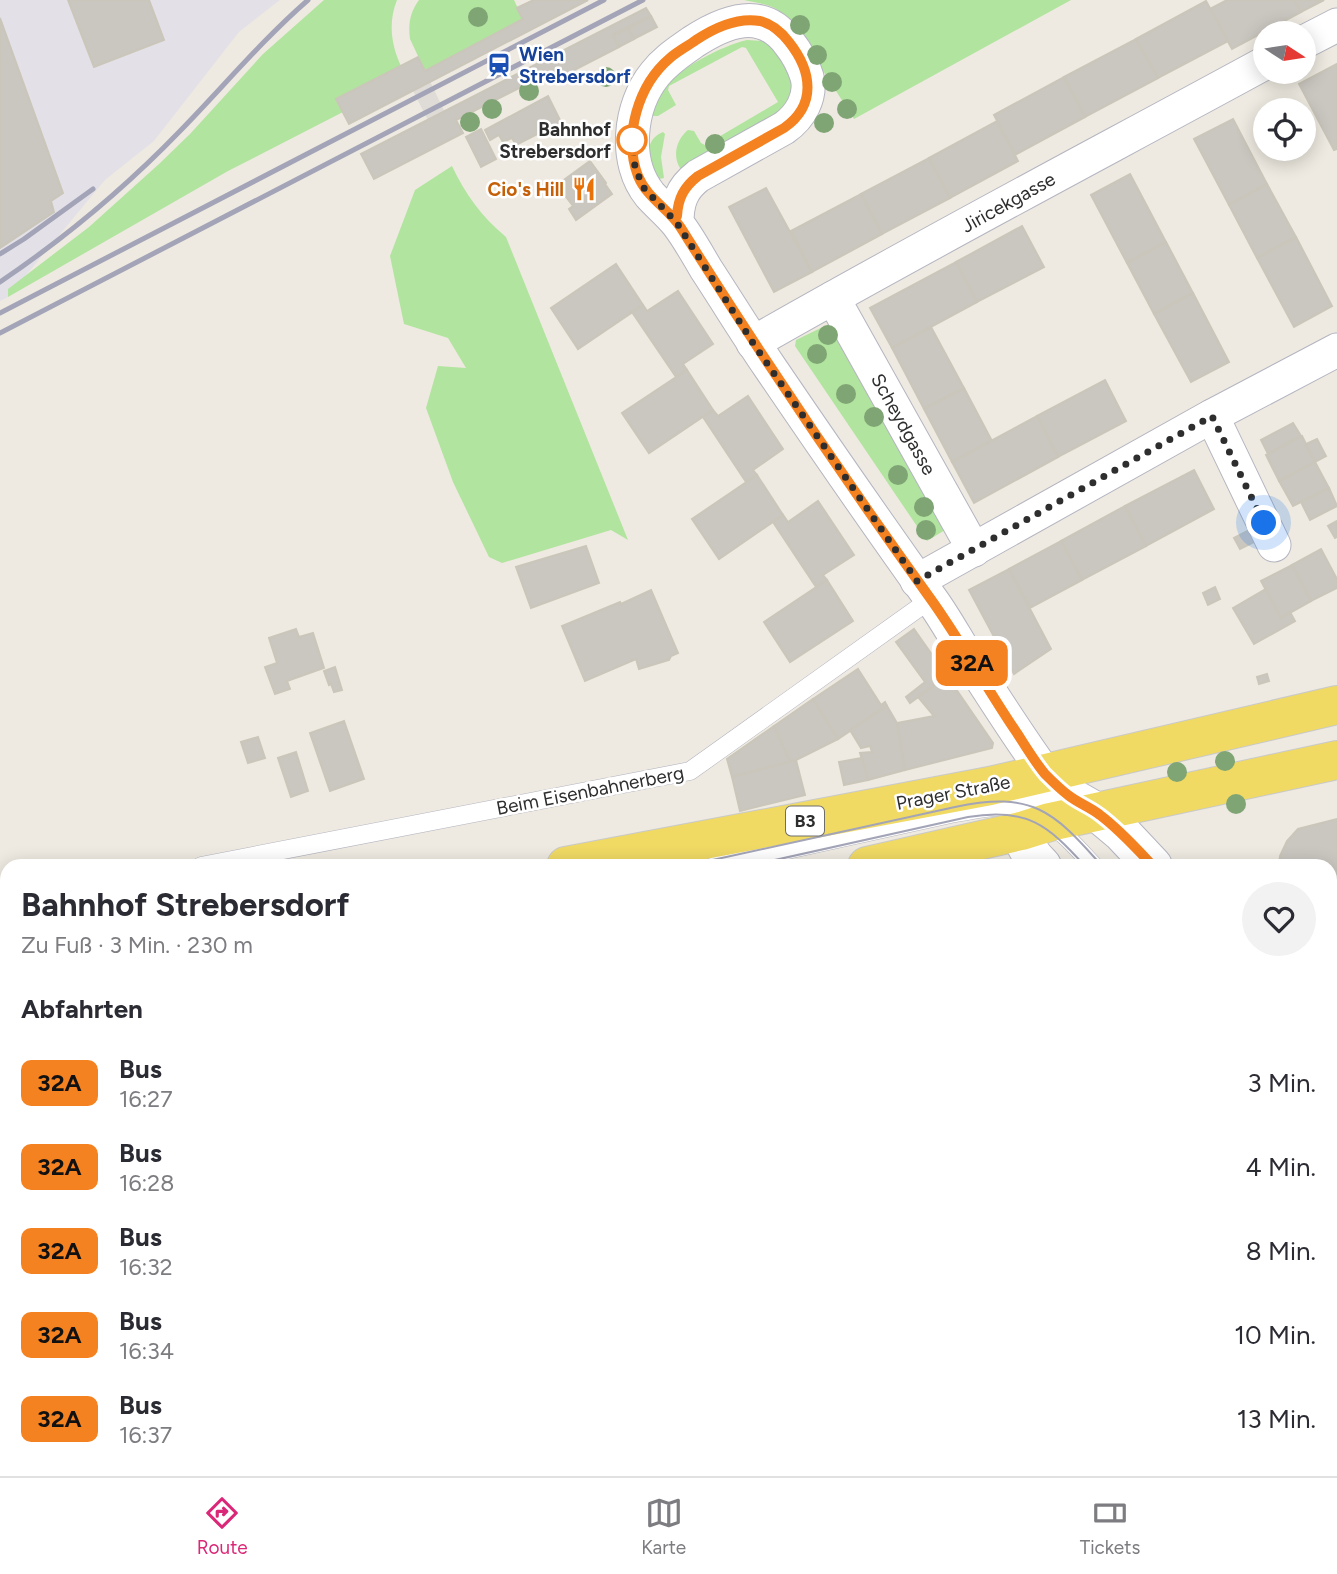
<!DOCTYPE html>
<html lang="de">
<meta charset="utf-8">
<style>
:root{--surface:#fff;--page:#f2f2f3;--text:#2b2b33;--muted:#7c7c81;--line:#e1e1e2;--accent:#db2777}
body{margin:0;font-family:Figtree,sans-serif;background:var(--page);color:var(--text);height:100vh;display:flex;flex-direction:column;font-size:26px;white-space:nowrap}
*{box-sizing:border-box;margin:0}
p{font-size:23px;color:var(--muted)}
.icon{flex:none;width:38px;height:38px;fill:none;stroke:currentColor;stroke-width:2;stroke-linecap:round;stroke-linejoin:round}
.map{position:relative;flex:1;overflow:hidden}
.panel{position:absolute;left:0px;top:859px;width:1337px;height:618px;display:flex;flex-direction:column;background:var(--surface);border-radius:21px 21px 0 0;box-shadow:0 4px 18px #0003}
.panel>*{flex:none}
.badge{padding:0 14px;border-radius:10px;font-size:24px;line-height:46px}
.needle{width:46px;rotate:102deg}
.buttons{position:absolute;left:1253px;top:21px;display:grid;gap:14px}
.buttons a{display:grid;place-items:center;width:63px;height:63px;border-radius:50%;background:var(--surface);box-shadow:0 4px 18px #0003;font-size:35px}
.you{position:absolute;width:35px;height:35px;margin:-18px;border:5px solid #fff;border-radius:50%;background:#1a73e8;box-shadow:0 0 0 10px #1a73e833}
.map>.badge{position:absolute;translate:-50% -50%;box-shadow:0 0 0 4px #fff}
h2{padding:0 21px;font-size:26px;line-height:63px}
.round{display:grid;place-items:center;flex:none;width:74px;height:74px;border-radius:37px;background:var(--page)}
.overview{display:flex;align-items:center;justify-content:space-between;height:119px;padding:0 21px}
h1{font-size:33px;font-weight:700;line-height:52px}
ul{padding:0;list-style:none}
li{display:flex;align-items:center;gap:21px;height:84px;padding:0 21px}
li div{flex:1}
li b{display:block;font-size:26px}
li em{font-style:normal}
li .badge{min-width:77px;font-weight:700;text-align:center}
.menu{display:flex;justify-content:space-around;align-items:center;height:98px;border-top:2px solid var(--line);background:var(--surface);font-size:19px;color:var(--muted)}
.menu a{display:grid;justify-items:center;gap:4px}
.menu .selected{color:var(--accent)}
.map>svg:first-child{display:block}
.industrial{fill:#e3e1e7}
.green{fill:#b1e49e}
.plaza{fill:#dfdcd8}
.building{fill:#cac6c0;stroke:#cac6ba;stroke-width:2}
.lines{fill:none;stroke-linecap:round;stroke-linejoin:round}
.lane-casing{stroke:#b4b5c0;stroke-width:19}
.street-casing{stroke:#b4b5c0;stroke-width:35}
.secondary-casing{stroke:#b4b5c0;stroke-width:40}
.primary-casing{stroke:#c9c9c9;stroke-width:40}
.lane{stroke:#fff;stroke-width:18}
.street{stroke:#fff;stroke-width:33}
.secondary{stroke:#fff;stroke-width:38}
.primary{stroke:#f0da64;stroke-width:38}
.tram{stroke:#a3a4b7;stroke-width:2}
.rail{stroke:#a3a4b7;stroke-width:5}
.tree{fill:#80a575}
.line-casing{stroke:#fff;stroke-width:16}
.line{stroke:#f58220;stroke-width:10}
.walk{stroke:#2e2e2e;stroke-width:7;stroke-dasharray:0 12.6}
.stop-dot{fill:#fff;stroke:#f58220;stroke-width:3.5}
.labels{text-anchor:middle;stroke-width:5;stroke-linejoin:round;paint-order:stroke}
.shield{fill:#fff;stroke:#6d6d6d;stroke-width:2}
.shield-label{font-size:18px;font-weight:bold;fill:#2e2e2e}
.transit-label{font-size:19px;font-weight:bold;fill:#164399;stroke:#fff;text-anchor:start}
.stop-label{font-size:19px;font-weight:bold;fill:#2e2e2e;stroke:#fff;text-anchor:end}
.food-label{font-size:19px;font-weight:bold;fill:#c56008;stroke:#fff;text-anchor:end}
.street-label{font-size:19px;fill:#2e2e2e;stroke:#fff}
</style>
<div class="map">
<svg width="1337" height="1476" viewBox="0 0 1337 1476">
<rect width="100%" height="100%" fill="#eeeae1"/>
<polygon class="industrial" points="0,0 280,0 239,32 154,141 105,180 8,297 0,301"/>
<g class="green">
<path d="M324,0H397C388,22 391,45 401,66L343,112L228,171L8,297V289L89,227L159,164L190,134L263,54Z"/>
<path d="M419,0H514L523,19L425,71L410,39C408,24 410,12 419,0Z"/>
<path d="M744,0H1071L854,119L791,21C773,3 765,5 744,0Z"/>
<path d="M747,40L763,41L769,44L781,54L793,80L789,106L683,168H680C672,155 677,139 688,130L694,131L701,143L705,145L778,102L746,48L742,47L669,86L668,90L676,105L658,116H652L650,111C654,104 657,97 661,91C677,69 721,46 747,40Z"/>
<path d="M663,132L665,134L661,157L664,178L654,180C649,163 642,140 663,132Z"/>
<path d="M452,166C465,194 482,217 506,237L628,540L611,530L502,563L489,557L453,482L426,408L438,366L466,368L448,338L404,324L390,256L415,190Z"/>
<polygon points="835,321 945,530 927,541 795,346 796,340"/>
</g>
<polygon class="plaza" points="425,71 450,123 434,132 407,79"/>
<g class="building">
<polygon points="68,0 149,0 164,40 94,67"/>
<polygon points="534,0 539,0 543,9 523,19 517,8"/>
<polygon points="534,0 588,0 349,124 336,99 418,57 425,71 523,19 517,8"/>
<polygon points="1227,0 1294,0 1301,12 1232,49 1210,9"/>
<polygon points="1294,0 1324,0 1301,12"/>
<polygon points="1206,1 1228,41 1158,78 1136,39"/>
<polygon points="646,8 651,16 613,35 619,47 555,80 551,72 456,120 463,133 374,179 361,154"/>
<polygon points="651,16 657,27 634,39 628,28"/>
<polygon points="0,18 63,193 51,201 54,212 0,248"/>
<polygon points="628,28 634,39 619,47 613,35"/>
<polygon points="1136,39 1158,78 1085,117 1064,77"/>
<polygon points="1337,64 1337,149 1334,150 1299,84"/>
<polygon points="1064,77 1085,117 1015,155 994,115"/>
<polygon points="548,96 561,122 516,145 512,138 503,142 499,135 490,140 485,130"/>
<polygon points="1233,119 1267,184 1229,205 1194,139"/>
<polygon points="997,121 1018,161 950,198 929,158"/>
<polygon points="481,129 496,159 481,167 466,137"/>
<polygon points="929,158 950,198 882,234 861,194"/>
<polygon points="590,161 606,183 605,184 612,194 576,220 569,209 573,206 557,185"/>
<polygon points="1130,174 1166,242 1127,263 1091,195"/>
<polygon points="1267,184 1296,237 1257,258 1229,205"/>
<polygon points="766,188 812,272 774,292 729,207"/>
<polygon points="861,194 882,234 812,272 791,231"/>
<polygon points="1022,226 1044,267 977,302 956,262"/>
<polygon points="1296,237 1332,306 1294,327 1257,258"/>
<polygon points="1166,242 1193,293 1154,314 1127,263"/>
<polygon points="956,262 977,302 892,348 870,308"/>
<polygon points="616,264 643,305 578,349 551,308"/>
<polygon points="678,291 713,344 683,364 687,370 676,377 632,312 643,305 647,311"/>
<polygon points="1193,293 1229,362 1191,382 1154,314"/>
<polygon points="931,327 964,388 924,409 892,348"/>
<polygon points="687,370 713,410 649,453 622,413"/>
<polygon points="1105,380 1126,421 1058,457 1037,416"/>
<polygon points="964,388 992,441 952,462 924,409"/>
<polygon points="748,396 783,449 753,470 757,475 746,482 703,417 713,410 718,416"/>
<polygon points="1037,416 1058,457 974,503 952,462"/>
<polygon points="1293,423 1301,436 1268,454 1261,440"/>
<polygon points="1302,436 1315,462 1279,481 1266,455"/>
<polygon points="1317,439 1326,456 1315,462 1306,444"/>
<polygon points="1315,462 1329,488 1293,506 1279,481"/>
<polygon points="1194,470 1214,509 1146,546 1125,506"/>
<polygon points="757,475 783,515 719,559 692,519"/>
<polygon points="1329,488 1337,506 1310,520 1301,502"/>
<polygon points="818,501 854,555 823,575 827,580 816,587 773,522 783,515 788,522"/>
<polygon points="1125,506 1146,546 1082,580 1061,541"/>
<polygon points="1337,521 1337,537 1335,538 1328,526"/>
<polygon points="1255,527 1262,538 1240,549 1234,538"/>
<polygon points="1061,541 1082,580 1030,608 1009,569"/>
<polygon points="586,546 599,583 531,608 516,567"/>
<polygon points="1321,549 1337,579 1337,588 1311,601 1292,565"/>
<polygon points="1292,565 1311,601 1281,618 1261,581"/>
<polygon points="1009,569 1051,649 1014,674 969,590"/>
<polygon points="827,580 853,621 790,662 764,622"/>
<polygon points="1215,587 1220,599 1208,605 1203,593"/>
<polygon points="1266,589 1281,618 1290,612 1295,621 1254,644 1233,608"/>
<polygon points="651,590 678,653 671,656 669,660 639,669 636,659 585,681 562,626 620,602 621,604"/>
<polygon points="296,629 299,637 313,633 324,668 287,681 290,689 275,694 265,667 277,663 269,638"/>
<polygon points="914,629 947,676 910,703 906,697 925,682 896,642"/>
<polygon points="335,667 342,690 334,692 331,684 329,685 324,671"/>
<polygon points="858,669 881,705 885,702 887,706 838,739 813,699"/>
<polygon points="1267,674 1269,681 1259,684 1257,677"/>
<polygon points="947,676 993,743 992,748 905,770 897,723 934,716 918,697"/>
<polygon points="813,699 838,739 796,760 790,762 774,726"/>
<polygon points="887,706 897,723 905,770 868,780 860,753 872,752 870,746 861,748 850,730"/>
<polygon points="344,721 364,779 330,791 310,733"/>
<polygon points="774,726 790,762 732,777 727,759"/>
<polygon points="258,737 265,758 248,763 241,742"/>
<polygon points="296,752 308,791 291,797 278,758"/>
<polygon points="862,758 868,780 844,785 839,762"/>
<polygon points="796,760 805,795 740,811 732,777"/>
<polygon points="1337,819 1337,948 1330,940 1330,866 1279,866 1280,856 1287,841 1298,829"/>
<polygon points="1330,1159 1337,1165 1337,1235 1330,1229"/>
<polygon points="1330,1266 1337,1271 1337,1309 1330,1317"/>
<polygon points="0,1344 7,1349 7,1372 0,1381"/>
<polygon points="7,1372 7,1388 5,1391 0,1387 0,1381"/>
<polygon points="371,1470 384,1470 386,1472 382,1476 371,1476"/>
<polygon points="591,1470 609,1470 605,1476 586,1476"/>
<polygon points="609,1470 660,1470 655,1476 605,1476"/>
<polygon points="858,1470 920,1470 915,1476 853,1476"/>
<polygon points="1177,1470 1201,1470 1196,1476 1184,1476"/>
</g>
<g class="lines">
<g class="lane-casing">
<g id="lane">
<polyline points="201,866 690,771 931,599"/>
<path d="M714,866L955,813C968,811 981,808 994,807C1041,805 1065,835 1094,866"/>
<polyline points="0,895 7,894"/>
<polyline points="0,991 7,990"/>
<polyline points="1330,1084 1337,1091"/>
</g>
</g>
<g class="street-casing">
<g id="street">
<polyline points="1304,42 1337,25"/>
<path d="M677,223C677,203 681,189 698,176L784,128C800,117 812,97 807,77C803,64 797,53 789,43C762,6 725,21 693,42C679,52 666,60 655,74C629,106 623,162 650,195C659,205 669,213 677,223C688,237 697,254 706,269C727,301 747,334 769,366C822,444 876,522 931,599C945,618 956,639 969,659C994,698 1018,736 1045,773"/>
<polyline points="833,298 974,550"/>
<path d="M753,343C922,246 1094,156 1265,63"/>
<polyline points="1212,416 1274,545"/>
<polyline points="917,581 1212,416 1337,350"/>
<polyline points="0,1211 7,1209"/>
<polyline points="1330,1431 1337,1423"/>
<polyline points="305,1470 305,1476"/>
<polyline points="484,1470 492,1476"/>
<polyline points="1291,1476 1297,1470"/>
</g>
</g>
<g class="secondary-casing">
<g id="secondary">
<path d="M1042,866C1033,857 1023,845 1021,832C1020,821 1039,785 1045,773L1069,796L1097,812L1122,833L1153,866"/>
<polyline points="1330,1044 1337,1051"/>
<polyline points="1330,1127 1337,1133"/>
</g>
</g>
<g class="primary-casing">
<g id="primary">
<polyline points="566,866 990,786 1337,705"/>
<polyline points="867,866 1021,831 1050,822 1337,760"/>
<polyline points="0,965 7,964"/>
<polyline points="0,1019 7,1018"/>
</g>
</g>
<use href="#lane" class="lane"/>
<use href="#street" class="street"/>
<use href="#secondary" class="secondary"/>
<use href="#primary" class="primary"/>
<g class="tram">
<path d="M685,866L955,807C1032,791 1053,810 1102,866"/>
<path d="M748,866L968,817C1027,807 1048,825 1085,866"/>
<polyline points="0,985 7,984"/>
<polyline points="0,997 7,996"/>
<polyline points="1330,1076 1337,1082"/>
<polyline points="1330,1093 1337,1099"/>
</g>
<g class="rail">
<polyline points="0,254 24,239 93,189"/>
<path d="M0,282C65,238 126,187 181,130C223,87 262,40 308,0"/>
<polyline points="0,313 604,0"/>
<polyline points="0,333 643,0"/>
</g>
</g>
<g class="tree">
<circle cx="478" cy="17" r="10"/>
<circle cx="800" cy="25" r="10"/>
<circle cx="817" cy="55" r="10"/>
<circle cx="606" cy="77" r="10"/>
<circle cx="832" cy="82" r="10"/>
<circle cx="529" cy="91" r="10"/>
<circle cx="492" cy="109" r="10"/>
<circle cx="847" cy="109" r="10"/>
<circle cx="470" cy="122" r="10"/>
<circle cx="824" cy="123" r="10"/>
<circle cx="715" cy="144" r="10"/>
<circle cx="828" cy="335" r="10"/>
<circle cx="817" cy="354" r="10"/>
<circle cx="846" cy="394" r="10"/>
<circle cx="874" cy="417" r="10"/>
<circle cx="898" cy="475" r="10"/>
<circle cx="924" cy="507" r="10"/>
<circle cx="926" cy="530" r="10"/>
<circle cx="1225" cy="761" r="10"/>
<circle cx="1177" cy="772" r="10"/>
<circle cx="1236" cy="804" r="10"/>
</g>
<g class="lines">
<g class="line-casing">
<path id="line" d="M677,216C678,198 684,187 698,176L784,128C817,105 812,71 789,42C782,33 772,24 760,21C737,17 714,28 696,40C688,46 678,51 670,58C638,85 623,136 638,176C647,198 669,209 681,228C760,354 843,477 930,598C961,641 987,689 1017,733C1026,747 1035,762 1045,774C1052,781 1060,789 1068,795C1078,803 1090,807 1100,815C1120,830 1136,848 1153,866"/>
</g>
<use href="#line" class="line"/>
<polyline class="walk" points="632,140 635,167 643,187 677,223 753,343 917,581 1212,416 1264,523"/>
</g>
<defs>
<g id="station-bare" transform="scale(1.89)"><path d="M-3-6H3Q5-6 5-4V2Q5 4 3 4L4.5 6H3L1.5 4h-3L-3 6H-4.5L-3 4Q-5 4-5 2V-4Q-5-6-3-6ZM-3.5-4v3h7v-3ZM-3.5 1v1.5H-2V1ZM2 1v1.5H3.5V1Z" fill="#1a4fb4" stroke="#fff" stroke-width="2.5" paint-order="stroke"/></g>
<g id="restaurant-bare" transform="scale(1.89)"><path d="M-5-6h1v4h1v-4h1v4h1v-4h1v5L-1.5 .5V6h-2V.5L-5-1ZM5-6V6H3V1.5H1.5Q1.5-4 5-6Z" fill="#e8710a" stroke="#fff" stroke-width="2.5" paint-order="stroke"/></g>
</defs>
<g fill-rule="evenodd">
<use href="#station-bare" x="499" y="65"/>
<use href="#restaurant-bare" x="584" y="189"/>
</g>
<circle class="stop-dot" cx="632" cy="140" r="14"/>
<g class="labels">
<rect class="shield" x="786" y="806.5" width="38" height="29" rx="5"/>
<g class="shield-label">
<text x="805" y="827">B3</text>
</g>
<g class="transit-label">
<text x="519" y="61">Wien<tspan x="519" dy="22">Strebersdorf</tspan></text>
</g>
<g class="stop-label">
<text x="611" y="136">Bahnhof<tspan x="611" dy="22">Strebersdorf</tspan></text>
</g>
<g class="food-label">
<text x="564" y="196">Cio's Hill</text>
</g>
<g class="street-label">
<text transform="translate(1008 202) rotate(-29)" y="7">Jiricekgasse</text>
<text transform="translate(904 424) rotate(61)" y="7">Scheydgasse</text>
<text transform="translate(590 790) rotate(-11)" y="7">Beim Eisenbahnerberg</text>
<text transform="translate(953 792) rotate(-11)" y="7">Prager Straße</text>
</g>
</g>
</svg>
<div class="buttons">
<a><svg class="needle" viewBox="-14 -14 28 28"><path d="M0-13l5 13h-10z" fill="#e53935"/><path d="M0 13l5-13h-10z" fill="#7c7c81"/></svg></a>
<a><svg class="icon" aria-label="locate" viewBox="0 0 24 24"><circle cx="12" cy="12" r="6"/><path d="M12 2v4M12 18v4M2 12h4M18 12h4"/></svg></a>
</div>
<div class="you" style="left:1264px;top:523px"></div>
<b class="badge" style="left:972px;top:663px;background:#f58220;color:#111">32A</b>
<section class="panel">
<div class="overview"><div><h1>Bahnhof Strebersdorf</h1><p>Zu Fuß · 3 Min. · 230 m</p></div><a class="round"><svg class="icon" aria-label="heart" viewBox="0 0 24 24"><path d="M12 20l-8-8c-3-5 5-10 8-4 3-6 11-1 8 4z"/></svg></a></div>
<h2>Abfahrten</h2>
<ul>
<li><span class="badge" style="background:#f58220;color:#111">32A</span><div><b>Bus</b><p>16:27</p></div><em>3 Min.</em></li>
<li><span class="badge" style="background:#f58220;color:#111">32A</span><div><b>Bus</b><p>16:28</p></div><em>4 Min.</em></li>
<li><span class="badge" style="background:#f58220;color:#111">32A</span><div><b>Bus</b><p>16:32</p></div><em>8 Min.</em></li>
<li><span class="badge" style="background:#f58220;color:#111">32A</span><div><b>Bus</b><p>16:34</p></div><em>10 Min.</em></li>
<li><span class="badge" style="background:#f58220;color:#111">32A</span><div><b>Bus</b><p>16:37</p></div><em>13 Min.</em></li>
</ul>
</section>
</div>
<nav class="menu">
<a class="selected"><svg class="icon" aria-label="directions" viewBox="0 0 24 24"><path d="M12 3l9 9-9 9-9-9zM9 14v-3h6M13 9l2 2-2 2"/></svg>Route</a>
<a><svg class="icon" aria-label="map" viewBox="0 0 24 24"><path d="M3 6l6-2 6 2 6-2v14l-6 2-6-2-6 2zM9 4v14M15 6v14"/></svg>Karte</a>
<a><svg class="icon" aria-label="tickets" viewBox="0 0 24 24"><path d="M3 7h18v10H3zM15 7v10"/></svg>Tickets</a>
</nav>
